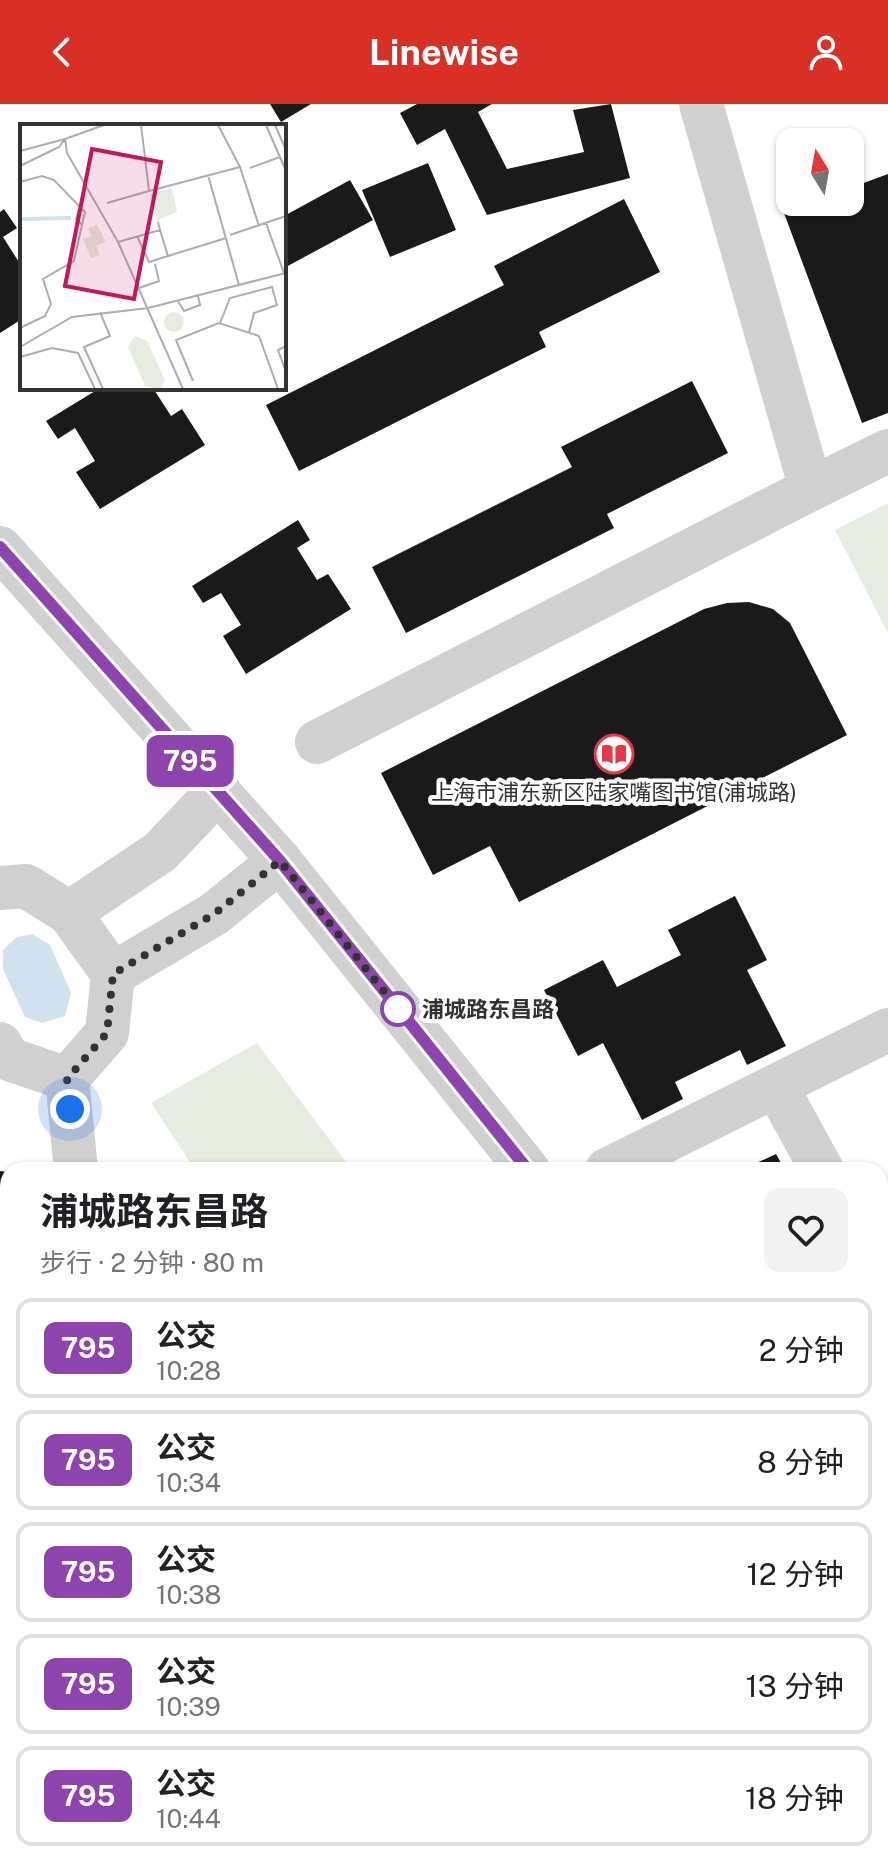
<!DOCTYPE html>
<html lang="zh">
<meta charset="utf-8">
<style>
:root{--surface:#fff;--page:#f2f2f2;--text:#202124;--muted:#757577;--line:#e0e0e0;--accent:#d93025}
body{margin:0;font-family:"Public Sans","Noto Sans SC",sans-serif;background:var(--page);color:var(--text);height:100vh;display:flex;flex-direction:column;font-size:30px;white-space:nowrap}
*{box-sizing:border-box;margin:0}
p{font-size:26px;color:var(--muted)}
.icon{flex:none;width:44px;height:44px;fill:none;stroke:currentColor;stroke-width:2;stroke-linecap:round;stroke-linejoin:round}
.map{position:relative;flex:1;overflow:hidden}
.drawer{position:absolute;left:0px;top:1058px;width:888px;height:712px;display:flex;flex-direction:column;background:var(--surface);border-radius:24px 24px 0 0;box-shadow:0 2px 6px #0004}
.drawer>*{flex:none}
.badge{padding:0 16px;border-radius:12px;font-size:28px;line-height:52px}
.needle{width:52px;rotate:349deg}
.buttons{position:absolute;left:776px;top:24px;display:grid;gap:16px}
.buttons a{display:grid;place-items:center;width:88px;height:88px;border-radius:16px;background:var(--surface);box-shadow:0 2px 6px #0004;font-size:40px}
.you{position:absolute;width:40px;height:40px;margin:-20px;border:6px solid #fff;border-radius:50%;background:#1a73e8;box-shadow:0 0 0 12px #1a73e833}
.map>.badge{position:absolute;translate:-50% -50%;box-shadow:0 0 0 4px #fff}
.round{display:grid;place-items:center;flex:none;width:84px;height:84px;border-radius:16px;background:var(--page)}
.overview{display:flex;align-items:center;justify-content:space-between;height:136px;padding:0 40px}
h1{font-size:38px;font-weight:700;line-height:60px}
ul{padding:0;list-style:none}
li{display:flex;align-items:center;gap:24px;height:100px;margin:0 16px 12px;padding:0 24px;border:4px solid var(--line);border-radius:16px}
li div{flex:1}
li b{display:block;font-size:30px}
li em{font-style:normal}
li .badge{min-width:88px;font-weight:700;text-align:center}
header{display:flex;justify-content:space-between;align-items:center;height:104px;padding:0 40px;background:var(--accent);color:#fff;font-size:36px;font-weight:700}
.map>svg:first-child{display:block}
.green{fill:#e6ecdf}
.water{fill:#cfe2ee}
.building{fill:#1a1a1a}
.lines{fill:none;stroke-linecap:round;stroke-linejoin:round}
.minor{stroke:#d0d0d0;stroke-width:44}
.line-casing{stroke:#fff;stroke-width:18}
.line{stroke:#8e44ad;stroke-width:12}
.walk{stroke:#333;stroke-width:8;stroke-dasharray:0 14.4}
.stop-dot{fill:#fff;stroke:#8e44ad;stroke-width:4}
.labels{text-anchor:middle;stroke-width:8;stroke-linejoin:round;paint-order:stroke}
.poi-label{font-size:22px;fill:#333;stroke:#fff}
.stop-label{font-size:22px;font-weight:bold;fill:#333;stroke:#fff;text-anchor:start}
.inset-river{fill:none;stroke:#cfe2ee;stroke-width:4}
.inset-road{fill:none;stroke:#adadad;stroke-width:2}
.view{fill:#c2185b;fill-opacity:0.15;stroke:#c2185b;stroke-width:4}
.inset-edge{fill:none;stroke:#333;stroke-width:4}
</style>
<header><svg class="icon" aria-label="back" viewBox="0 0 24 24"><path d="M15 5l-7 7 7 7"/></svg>Linewise<svg class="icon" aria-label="person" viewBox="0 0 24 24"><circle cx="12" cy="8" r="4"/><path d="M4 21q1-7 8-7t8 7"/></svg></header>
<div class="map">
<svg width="888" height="1770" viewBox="0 0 888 1770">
<rect width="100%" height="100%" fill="#fff"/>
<g class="green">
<polygon points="888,399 888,529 835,426"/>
<polygon points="257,939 352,1066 195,1066 151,999"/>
</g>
<polygon class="water" points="32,830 50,841 71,889 65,912 42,919 25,913 3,865 3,846 17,833"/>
<g class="building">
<polygon points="270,0 311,0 281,18"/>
<polygon points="417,0 492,0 478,8 507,65 584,48 573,6 611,0 630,74 487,111 445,25 417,41 400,9"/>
<polygon points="428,59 456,126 390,153 362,86"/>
<polygon points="888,70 888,309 862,319 784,109 812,98 850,98 850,84"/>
<polygon points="350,76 373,116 284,164 284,112"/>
<polygon points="624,95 660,168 539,228 546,243 299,367 266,301 504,181 494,162"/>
<polygon points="4,105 17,124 3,133 22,163 22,215 0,229 0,108"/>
<polygon points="692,277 728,349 607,410 614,424 406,529 372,463 572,363 561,343"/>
<polygon points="100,284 153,284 171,312 182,305 205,341 100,405 76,368 95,357 75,324 58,335 46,317"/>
<polygon points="298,416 310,436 297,444 317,476 328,470 351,505 246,570 223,532 241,521 221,489 203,499 192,482"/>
<polygon points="749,498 773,505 790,519 847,631 519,798 490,742 433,771 381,669 704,505 727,499"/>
<polygon points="735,792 767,856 747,866 786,942 747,961 740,946 675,978 683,995 642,1016 603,939 578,952 544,886 603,856 617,883 681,851 668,826"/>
<polygon points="776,1050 785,1066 741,1066"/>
<polygon points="0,1067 7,1068 2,1123 0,1122"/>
<polygon points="880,1222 888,1235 888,1355 880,1344"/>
<polygon points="880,1724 888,1735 888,1750 880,1755"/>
<polygon points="98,1762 635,1762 641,1770 92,1770"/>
<polygon points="743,1762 870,1762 859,1770 749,1770"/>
</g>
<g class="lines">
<g class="minor">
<polyline points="811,385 888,347"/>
<polyline points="0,444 280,757 528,1066"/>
<polyline points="317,638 811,385 701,0"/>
<polyline points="0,784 26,782 69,809 113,870 107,929 67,975 9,955 0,940"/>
<polyline points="69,809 160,748 218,687"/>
<polyline points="113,870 214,810 280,757"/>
<polyline points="67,975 76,1066"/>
<polyline points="776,982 822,1066"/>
<polyline points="607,1066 888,926"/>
<polyline points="880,1173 888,1187"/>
<polyline points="0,1485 8,1478"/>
<polyline points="880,1559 888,1570"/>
</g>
</g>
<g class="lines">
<g class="line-casing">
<polyline id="line" points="0,443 280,757 528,1066"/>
</g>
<use href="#line" class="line"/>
<polyline class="walk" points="70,1005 67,975 107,929 113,870 214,810 280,757 398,905"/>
</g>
<defs>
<g id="library-ring" transform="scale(2)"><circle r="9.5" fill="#fff" stroke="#e63946" stroke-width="1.5"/><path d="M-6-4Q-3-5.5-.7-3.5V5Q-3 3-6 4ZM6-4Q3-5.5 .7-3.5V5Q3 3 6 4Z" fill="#e63946"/></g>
</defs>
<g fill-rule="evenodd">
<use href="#library-ring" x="614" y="650"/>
</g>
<circle class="stop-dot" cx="398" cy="905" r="16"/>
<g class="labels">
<g class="poi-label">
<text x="614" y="696">上海市浦东新区陆家嘴图书馆(浦城路)</text>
</g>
<g class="stop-label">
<text x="422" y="913">浦城路东昌路</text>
</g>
</g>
<g transform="translate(20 20)">
<rect width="266" height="266" fill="#fff"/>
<path d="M152,64L157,88L137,96L130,70ZM77,101L86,118L76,122L80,131L71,134L63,115L71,112L68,104ZM144 198a10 10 0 1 1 20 0a10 10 0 1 1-20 0ZM115,212L127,217L145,256L141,265L125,262L108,223Z" fill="#e6ecdf"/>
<path class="inset-river" d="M0,95L51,94"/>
<path class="inset-road" d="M84,1L45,15L47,29L98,118L163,265M198,1L220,43L239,102M246,1L266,47M255,1L266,26M0,27L45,15M0,42L39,23L45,15M230,44L260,33M188,51L219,161M0,58L22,52L34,56L65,88L62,101L56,95L59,85M129,67L220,43M87,79L129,67L121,1M246,99L264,149M210,111L266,92M117,112L129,138L148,132L140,106M98,118L140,106L138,98M148,132L206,114M119,164L139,157L135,140M158,177L164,187L180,181L178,172M80,188L90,212L64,223L83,265M200,199L210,174L252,163L257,181L234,189L229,208M0,204L25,192L31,180L23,155L54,137L62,101M266,222L258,226L266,248M0,223L52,193L128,184L266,149M0,233L32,224L58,229L75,265M173,257L156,216L199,199L239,212L258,265"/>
<path class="view" d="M72,25L141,38L114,175L45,162Z"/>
<rect width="266" height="266" class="inset-edge"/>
</g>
</svg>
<div class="buttons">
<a><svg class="needle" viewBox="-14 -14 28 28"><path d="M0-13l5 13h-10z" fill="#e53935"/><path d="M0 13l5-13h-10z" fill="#757577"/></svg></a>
</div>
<div class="you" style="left:70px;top:1005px"></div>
<b class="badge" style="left:190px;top:657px;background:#8e44ad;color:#fff">795</b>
<section class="drawer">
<div class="overview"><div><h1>浦城路东昌路</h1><p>步行 · 2 分钟 · 80 m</p></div><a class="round"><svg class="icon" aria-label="heart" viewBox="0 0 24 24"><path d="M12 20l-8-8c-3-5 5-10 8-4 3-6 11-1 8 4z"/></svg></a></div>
<ul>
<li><span class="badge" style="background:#8e44ad;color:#fff">795</span><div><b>公交</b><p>10:28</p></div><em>2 分钟</em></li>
<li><span class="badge" style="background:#8e44ad;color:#fff">795</span><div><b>公交</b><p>10:34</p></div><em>8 分钟</em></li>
<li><span class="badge" style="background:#8e44ad;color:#fff">795</span><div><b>公交</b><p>10:38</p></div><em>12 分钟</em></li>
<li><span class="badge" style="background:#8e44ad;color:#fff">795</span><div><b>公交</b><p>10:39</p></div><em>13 分钟</em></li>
<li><span class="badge" style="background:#8e44ad;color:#fff">795</span><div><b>公交</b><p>10:44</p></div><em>18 分钟</em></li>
</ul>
</section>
</div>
